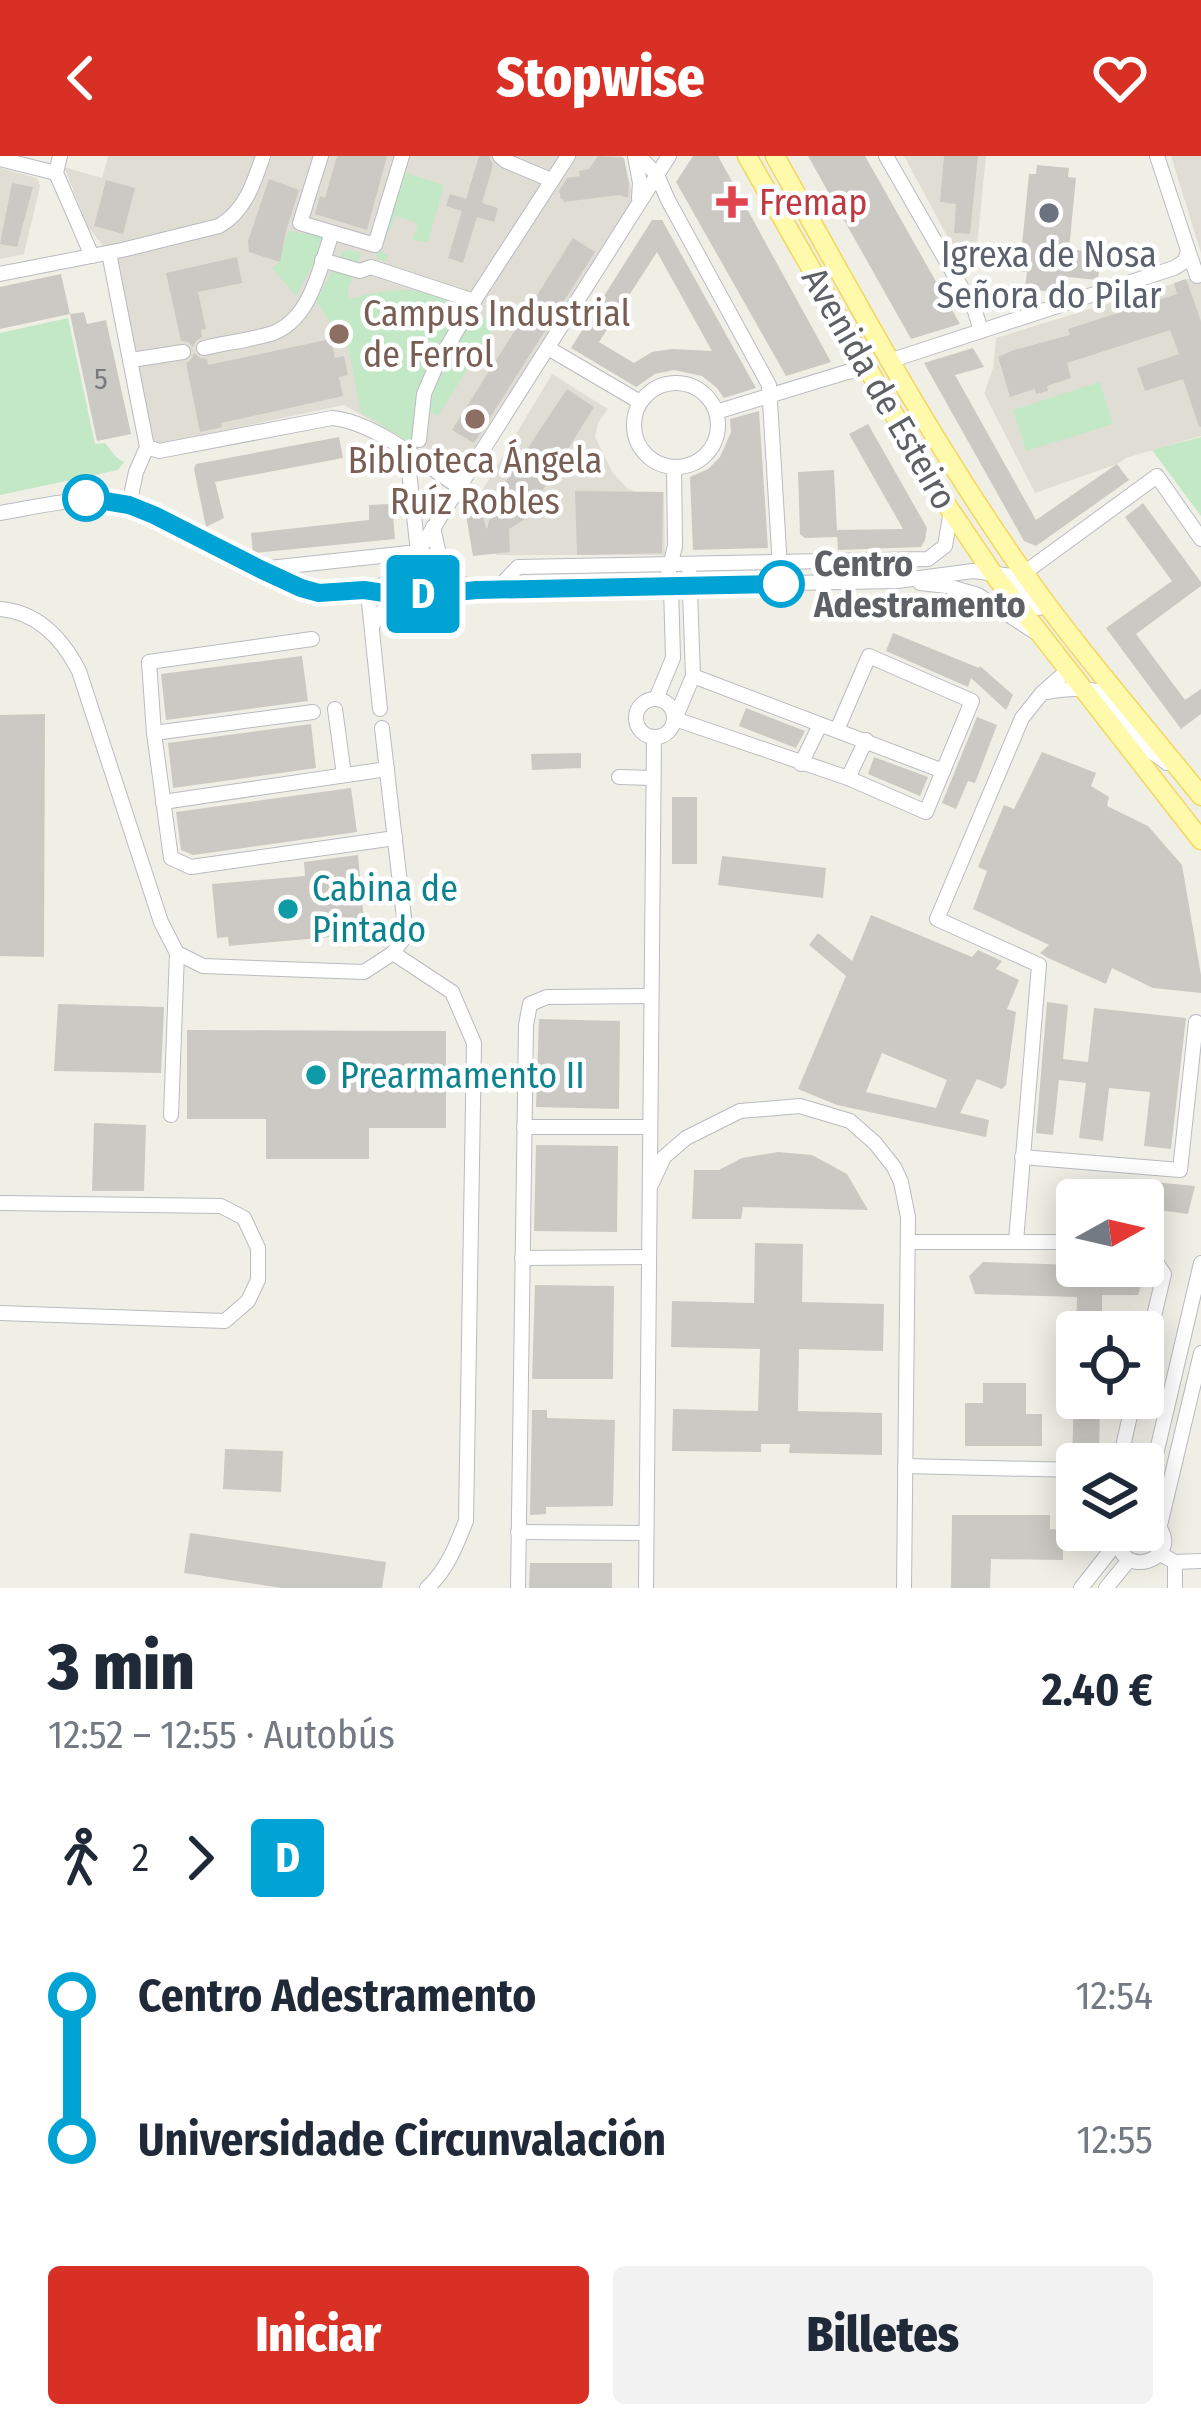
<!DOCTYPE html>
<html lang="es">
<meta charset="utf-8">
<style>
:root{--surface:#fff;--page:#f2f2f3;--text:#1f2937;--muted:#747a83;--accent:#d93025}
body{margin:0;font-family:"Fira Sans Condensed",sans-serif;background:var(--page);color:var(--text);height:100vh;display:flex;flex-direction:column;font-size:45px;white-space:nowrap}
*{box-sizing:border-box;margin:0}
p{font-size:39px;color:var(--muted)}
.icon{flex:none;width:66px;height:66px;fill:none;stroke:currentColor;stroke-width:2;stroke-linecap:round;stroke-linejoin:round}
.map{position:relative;height:1432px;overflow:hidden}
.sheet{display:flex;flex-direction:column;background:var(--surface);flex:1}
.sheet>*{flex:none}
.badge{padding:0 24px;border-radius:9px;font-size:42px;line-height:78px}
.needle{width:78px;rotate:82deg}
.fabs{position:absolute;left:1056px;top:1023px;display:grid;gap:24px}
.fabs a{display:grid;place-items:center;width:108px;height:108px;border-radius:12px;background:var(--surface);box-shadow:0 6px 30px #0003;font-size:60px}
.map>.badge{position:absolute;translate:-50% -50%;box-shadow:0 0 0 6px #fff}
.legs{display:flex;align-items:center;gap:18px;height:132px;padding:0 48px;font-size:39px}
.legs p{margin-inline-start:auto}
.overview{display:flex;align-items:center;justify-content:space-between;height:204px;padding:0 48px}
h1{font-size:66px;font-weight:800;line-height:90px}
.cta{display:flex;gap:24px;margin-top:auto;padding:24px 48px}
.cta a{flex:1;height:138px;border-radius:12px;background:var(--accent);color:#fff;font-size:48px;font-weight:800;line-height:138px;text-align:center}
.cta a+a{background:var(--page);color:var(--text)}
ul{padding:0 48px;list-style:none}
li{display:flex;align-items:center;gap:42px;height:144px;font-size:45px}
li i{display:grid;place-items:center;width:18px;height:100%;margin:0 15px;background:currentColor}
li i::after{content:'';width:30px;height:30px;margin:-15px;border:9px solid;border-radius:50%;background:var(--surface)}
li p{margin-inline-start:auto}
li:first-child i{background:linear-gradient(#0000 50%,currentColor 0)}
li:last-child i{background:linear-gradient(currentColor 50%,#0000 0)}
header{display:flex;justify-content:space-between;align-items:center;height:156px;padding:0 48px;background:var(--accent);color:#fff;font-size:54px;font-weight:800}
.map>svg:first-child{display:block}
.education{fill:#e0ded4}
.green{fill:#c2e8c6}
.building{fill:#cbc9c3;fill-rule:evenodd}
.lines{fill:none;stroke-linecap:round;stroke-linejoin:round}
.minor-casing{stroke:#b8bbc0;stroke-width:16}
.major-casing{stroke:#f4d75b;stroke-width:21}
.minor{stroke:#fff;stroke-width:14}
.major{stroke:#fff9ac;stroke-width:18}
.line-1-casing{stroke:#fff;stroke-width:27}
.line-1{stroke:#00a3d4;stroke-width:18}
.health-dot{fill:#e0444e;stroke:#fff;stroke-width:4.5}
.worship-dot{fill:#6b7280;stroke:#fff;stroke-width:4.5}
.education-dot{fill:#8d6e63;stroke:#fff;stroke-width:4.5}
.stop-1-dot{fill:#fff;stroke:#00a3d4;stroke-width:6}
.culture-dot{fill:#0f9aa8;stroke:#fff;stroke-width:4.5}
.labels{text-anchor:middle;stroke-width:9;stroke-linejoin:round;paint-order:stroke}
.number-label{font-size:30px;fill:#787b7d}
.health-label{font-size:36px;fill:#be3a42;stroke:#fff;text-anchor:start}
.worship-label{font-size:36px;fill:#5b616d;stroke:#fff}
.education-label{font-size:36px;fill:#785e54;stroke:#fff;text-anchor:start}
.street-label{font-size:36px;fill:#5d6166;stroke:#fff}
.stop-label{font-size:36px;font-weight:bold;fill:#5d6166;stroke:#fff;text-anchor:start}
.culture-label{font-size:36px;fill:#0d838f;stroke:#fff;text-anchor:start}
</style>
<header><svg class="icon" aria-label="back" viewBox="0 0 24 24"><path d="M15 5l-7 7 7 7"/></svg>Stopwise<svg class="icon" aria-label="heart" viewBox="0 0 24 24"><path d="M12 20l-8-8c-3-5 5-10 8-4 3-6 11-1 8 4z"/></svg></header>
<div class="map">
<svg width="1201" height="1432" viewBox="0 0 1201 1432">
<rect width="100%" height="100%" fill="#f0efe6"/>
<g class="education">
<polygon points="108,0 622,0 634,41 460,315 344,249 155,289 117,107 88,71 64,11 102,22"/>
<polygon points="904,0 986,0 977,91 952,89"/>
<polygon points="1171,0 1201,0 1201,97"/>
<polygon points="0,12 37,22 40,30 24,98 0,103"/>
<polygon points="1201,119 1201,280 1126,302 1117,308 1035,337 984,237 993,212 996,182"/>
<polygon points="552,218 608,253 598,267 595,281 613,317 628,333 636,336 664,336 665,399 496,399 477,343"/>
</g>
<g class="green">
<polygon points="402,16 444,29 428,86 413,84 418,67 396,60 381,91 382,97 388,99 386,106 377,102 376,94"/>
<polygon points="288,75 323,80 312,110 296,140 272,112 278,108"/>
<path d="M349,94L361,97L347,137L350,143C387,132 430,126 461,155L414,289L361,256L349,194L316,145L343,95Z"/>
<polygon points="475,154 480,156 476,162 483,166 486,161 496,168 438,260 430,255 437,219"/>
<polygon points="68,162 95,288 105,287 116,301 124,306 118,314 0,339 0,177"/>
<polygon points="1100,226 1113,268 1026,295 1013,254"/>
<polygon points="1201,281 1201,360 1152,294"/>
</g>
<g class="building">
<polygon points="337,0 387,0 367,74 315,58 320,40 325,42"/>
<polygon points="479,0 489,0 493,9 482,47 498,52 494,66 477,61 463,107 448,102 462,55 446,50 450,38 466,43"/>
<polygon points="598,0 624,2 629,28 628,42 619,39 564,46 563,43 561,43 559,35 567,22 580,20 579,15 589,13"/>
<polygon points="693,0 718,0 831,206 786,220 676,26"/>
<polygon points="808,0 865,0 960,168 911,183"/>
<polygon points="944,0 978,0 970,78 954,77 956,48 940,46"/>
<polygon points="1037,9 1069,12 1068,21 1076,22 1069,93 1101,97 1098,124 1058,120 1056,136 1025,133 1027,116 1004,113 1005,98 1021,99 1029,18 1036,18"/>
<polygon points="269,23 299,34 286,75 280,106 249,96 248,85"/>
<polygon points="106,24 135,32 123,78 94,70"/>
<polygon points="12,27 33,31 17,91 0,88"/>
<path d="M652,64H662L756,232L724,242L717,232L702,220L674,214L655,218L636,231L571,192ZM657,96L712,195L672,193L652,196L634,207L599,186Z"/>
<polygon points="573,82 595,96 474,287 452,274"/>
<polygon points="237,101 242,127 198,136 206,173 201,174 202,181 196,185 193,191 188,186 181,185 166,117"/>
<polygon points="61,118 70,158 0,173 0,131"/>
<polygon points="1186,123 1201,165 1201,271 1199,271 1183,223 1145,235 1137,212 1179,198 1170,174 1067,207 1071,222 1047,230 1048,235 1036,238 1035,233 1010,241 998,201 1014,194 1070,179 1068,173 1177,138 1174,127"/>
<polygon points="84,156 87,168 106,164 131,278 97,285 70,158"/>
<polygon points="331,183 335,202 344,200 348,219 339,221 343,240 221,267 222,271 200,276 186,207 191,204 194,197 200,202 207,203 208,209"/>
<polygon points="973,192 984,211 955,219 1036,364 1117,308 1129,324 1036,390 1024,385 924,207"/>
<polygon points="567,233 594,251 525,363 509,373 510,396 473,400 466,359 477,343 487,373 494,343"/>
<polygon points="759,255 768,392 693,394 690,321 708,313 720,301 731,276 730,263"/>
<polygon points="868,268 927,372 925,384 921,391 838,394 837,381 805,382 800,378 798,316 834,314 837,374 903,373 849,278"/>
<polygon points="339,281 343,302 215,326 224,362 206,371 194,313 196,308"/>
<polygon points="575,335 663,336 662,397 577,399"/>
<polygon points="1143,347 1201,426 1201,430 1136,478 1185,544 1201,533 1201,558 1181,573 1106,472 1172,425 1125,361"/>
<polygon points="392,348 395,383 253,397 251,377 369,364 369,349"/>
<polygon points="893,477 979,512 980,510 1013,539 1006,554 971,522 968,531 886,495"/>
<polygon points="302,500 308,545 166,564 161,518"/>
<polygon points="746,552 805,575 796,592 739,570"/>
<polygon points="45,558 44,801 0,800 0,559"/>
<polygon points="977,561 997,569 975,627 968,625 956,653 942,647"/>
<polygon points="311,568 316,612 173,632 168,587"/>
<polygon points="1042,596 1096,617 1091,630 1109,641 1107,650 1148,670 1182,709 1201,819 1201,837 1153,832 1112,812 1106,828 1048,802 1040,797 1049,789 973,753 987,715 978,711 1004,649 1014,653"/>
<polygon points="581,597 581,612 532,614 531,598"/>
<polygon points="874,601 928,621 920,640 868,618"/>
<polygon points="351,632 357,676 193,699 181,694 176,656"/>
<rect x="672" y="641" width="25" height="67"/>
<polygon points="358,699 365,778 229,790 228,781 217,782 212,728 305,720 304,706"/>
<polygon points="722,700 826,712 823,742 718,729"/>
<path d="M871,759L972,801L978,794L1002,805L996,813L1019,824L1007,853L1016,856L1006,929L1002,933L977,923L960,957L989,964L986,981L837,949L798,933L846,820L809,789L818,777L852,805ZM882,897L947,924L936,952L866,936Z"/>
<polygon points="1047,846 1068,849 1063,903 1088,906 1094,852 1186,862 1171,993 1144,990 1150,936 1109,932 1103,985 1079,982 1086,927 1059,924 1053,979 1036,977"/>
<polygon points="58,848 164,851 161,917 54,915"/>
<polygon points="539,863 620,865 619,953 536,951"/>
<polygon points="187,874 446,875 446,972 369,972 369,1003 266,1003 266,963 187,963"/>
<polygon points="94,967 146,969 144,1035 92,1035"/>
<polygon points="536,989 618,990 617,1076 534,1075"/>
<polygon points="778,996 812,999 847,1018 868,1054 743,1051 741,1063 692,1063 694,1014 719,1014 742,1002"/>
<polygon points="1122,1023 1195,1030 1188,1058 1143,1052 1143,1044 1119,1044"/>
<polygon points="755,1087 803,1088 802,1146 884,1148 883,1195 799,1193 798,1255 882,1257 882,1299 789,1297 790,1288 761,1288 761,1296 672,1295 673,1253 758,1255 760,1193 671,1191 672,1145 754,1147"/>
<polygon points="983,1106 1104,1110 1107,1123 1141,1121 1141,1130 1138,1139 1102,1139 1102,1176 1076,1176 1077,1141 975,1138 969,1120"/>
<polygon points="535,1129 614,1130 613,1223 532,1223"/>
<polygon points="983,1227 1026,1227 1026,1258 1042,1258 1042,1290 965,1290 965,1247 983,1247"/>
<polygon points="1074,1242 1100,1242 1099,1307 1085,1307 1072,1303"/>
<polygon points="532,1254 547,1254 547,1262 615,1264 613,1350 546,1351 546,1358 530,1359"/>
<polygon points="225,1293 283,1295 281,1336 223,1333"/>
<polygon points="952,1359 1050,1359 1050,1373 1063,1374 1063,1404 991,1403 990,1432 951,1432"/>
<polygon points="190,1377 386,1406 382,1432 282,1432 184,1417"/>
<polygon points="530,1407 612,1407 612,1432 529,1432"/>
</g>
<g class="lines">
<g class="minor-casing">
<g id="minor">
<polyline points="60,0 56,17 92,100"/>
<polyline points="321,0 300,67 375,89 402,0"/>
<polyline points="500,0 506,5 551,24"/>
<polyline points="635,0 640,27 639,42"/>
<polyline points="639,0 657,19 668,44 769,229 781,428"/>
<polyline points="886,0 975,155 981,175"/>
<polyline points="0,3 56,17"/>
<polyline points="1188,94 1197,120"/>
<polyline points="109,97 147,291 136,316 129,349"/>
<polyline points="322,104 360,115 371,111 474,145 568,0"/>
<path d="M0,118L122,94L219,70C245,55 254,27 263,0"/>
<path d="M204,192C226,187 249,184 270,178C311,165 319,113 332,77"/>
<polyline points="548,192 640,246"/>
<polyline points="131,204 183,196"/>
<polyline points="889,205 1174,112 1185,105 1188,94 1157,0"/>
<circle cx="676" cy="269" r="42"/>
<polyline points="716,256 847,216 867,213"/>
<polyline points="419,284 424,238 436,210 474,145"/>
<path d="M147,291L159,295L332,262C375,266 424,308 459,331"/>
<path d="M0,357C43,350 85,337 128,349C207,370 310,477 393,423C403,416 411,405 418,396L669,0"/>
<polyline points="433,371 441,408 465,430"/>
<polyline points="689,408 693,520 675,563 848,622 926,656 972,545 869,500 837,574"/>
<polyline points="260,413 418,396 407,297"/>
<polyline points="403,414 460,431"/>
<polyline points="1024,417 1157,320 1201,383"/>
<polyline points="920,427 947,430 978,439 1035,476"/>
<polyline points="497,433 518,411 928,403 945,390 951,354"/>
<polyline points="365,434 369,446 380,553"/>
<polyline points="369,435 435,438 477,433 897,425 973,415 1012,420 1039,452"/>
<path d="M0,453C38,456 63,484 79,515L161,766L177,797L203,810L364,816L393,797"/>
<path d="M373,469C381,451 394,446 412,445"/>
<polyline points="312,483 149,506 154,577 171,702 191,711 395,682"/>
<polyline points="693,520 943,615"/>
<path d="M1047,536C1066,533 1084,531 1103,537L1152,596L1167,607"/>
<circle cx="655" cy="562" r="19"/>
<polyline points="656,543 673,502 671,431 668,419 675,390 674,311"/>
<polyline points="335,553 344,619"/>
<path d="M382,572L406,779L393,797L452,836L474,887L466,1365C456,1390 447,1414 427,1432"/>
<polyline points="154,577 313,556"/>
<polyline points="801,608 820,569"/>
<polyline points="619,621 653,622"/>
<polyline points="848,622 866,584"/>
<polyline points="163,646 387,613"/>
<polyline points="171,959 177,797"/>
<polyline points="524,971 650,971"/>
<polyline points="1022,1001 1180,1014 1196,866"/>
<polyline points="652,1027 664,1001 686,982 740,955 800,950 850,965 875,987 894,1011 901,1026 908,1061 904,1432"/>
<polyline points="0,1047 221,1050 244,1062 258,1092 258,1124 248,1145 225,1165 0,1157"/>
<polyline points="1016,1085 1039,809 937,763 1022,562 1042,537 1068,514"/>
<polyline points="908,1086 1077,1086"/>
<polyline points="1143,1093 1151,1099 1164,1118 1143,1206"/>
<polyline points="522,1102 649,1101"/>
<polyline points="1119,1308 1134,1242"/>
<polyline points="905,1310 1077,1314"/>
<polyline points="1143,1354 1201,1107"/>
<polyline points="1160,1369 1201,1197"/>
<path d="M1120,1374C1108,1429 1194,1405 1153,1364"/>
<polyline points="518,1376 646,1377"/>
<polyline points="1160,1398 1175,1406 1201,1405"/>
<polyline points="1175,1406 1175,1432"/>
<polyline points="518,1432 526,869 530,848 547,841 651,840"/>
<polyline points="646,1432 654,581"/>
<polyline points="1081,1432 1118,1385"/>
<polyline points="1106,1432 1129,1404"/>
</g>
</g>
<g class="major-casing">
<g id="major">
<polyline points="747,0 938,336 992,416 1201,684"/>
<path d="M775,0C854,142 931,285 1024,417C1079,495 1142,566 1201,640"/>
</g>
</g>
<use href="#minor" class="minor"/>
<use href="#major" class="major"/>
</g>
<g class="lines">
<g class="line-1-casing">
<polyline id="line-1" points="86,342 129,349 154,359 260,413 301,432 319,437 364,434 391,438 435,438 477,434 781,428"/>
</g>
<use href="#line-1" class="line-1"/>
</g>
<path class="health-dot" d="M726 28h12v12h12v12h-12v12h-12v-12h-12v-12h12z"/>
<circle class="worship-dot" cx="1049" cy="57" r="12"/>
<g class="education-dot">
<circle cx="339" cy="178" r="12"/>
<circle cx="475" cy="263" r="12"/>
</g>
<g class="stop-1-dot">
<circle cx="86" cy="342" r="21"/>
<circle cx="781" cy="428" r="21"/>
</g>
<g class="culture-dot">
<circle cx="288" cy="753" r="12"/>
<circle cx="316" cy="919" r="12"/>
</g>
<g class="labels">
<g class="number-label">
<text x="101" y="233">5</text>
</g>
<g class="health-label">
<text x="759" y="59">Fremap</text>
</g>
<g class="worship-label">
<text x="1049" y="111">Igrexa de Nosa<tspan x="1049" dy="41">Señora do Pilar</tspan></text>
</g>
<g class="education-label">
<text x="363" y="170">Campus Industrial<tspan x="363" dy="41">de Ferrol</tspan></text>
<text x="475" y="317" text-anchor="middle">Biblioteca Ángela<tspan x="475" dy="41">Ruíz Robles</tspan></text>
</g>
<g class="street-label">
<text transform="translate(880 232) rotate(60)" y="13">Avenida de Esteiro</text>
</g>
<g class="stop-label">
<text x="814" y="420">Centro<tspan x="814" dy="41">Adestramento</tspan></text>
</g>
<g class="culture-label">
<text x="312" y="745">Cabina de<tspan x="312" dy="41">Pintado</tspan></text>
<text x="340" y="932">Prearmamento II</text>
</g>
</g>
</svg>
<div class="fabs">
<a><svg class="needle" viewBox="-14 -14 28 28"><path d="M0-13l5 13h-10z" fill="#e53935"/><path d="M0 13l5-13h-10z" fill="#747a83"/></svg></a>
<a><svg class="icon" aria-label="locate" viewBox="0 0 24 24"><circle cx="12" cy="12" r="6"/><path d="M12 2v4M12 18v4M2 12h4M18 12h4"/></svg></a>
<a><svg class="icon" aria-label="layers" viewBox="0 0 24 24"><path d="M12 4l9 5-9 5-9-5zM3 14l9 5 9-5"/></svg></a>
</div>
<b class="badge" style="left:423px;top:438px;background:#00a3d4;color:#fff">D</b>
</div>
<section class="sheet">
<div class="overview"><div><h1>3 min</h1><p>12:52 – 12:55 · Autobús</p></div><b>2.40 €</b></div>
<div class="legs"><svg class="icon" aria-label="walk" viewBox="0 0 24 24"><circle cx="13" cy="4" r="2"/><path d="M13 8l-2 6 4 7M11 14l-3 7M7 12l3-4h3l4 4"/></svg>2<svg class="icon" aria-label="forward" viewBox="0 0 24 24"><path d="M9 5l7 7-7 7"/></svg><b class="badge" style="background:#00a3d4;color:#fff">D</b></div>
<ul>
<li><i style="color:#00a3d4"></i><b>Centro Adestramento</b><p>12:54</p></li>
<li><i style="color:#00a3d4"></i><b>Universidade Circunvalación</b><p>12:55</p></li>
</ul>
<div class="cta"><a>Iniciar</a><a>Billetes</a></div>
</section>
